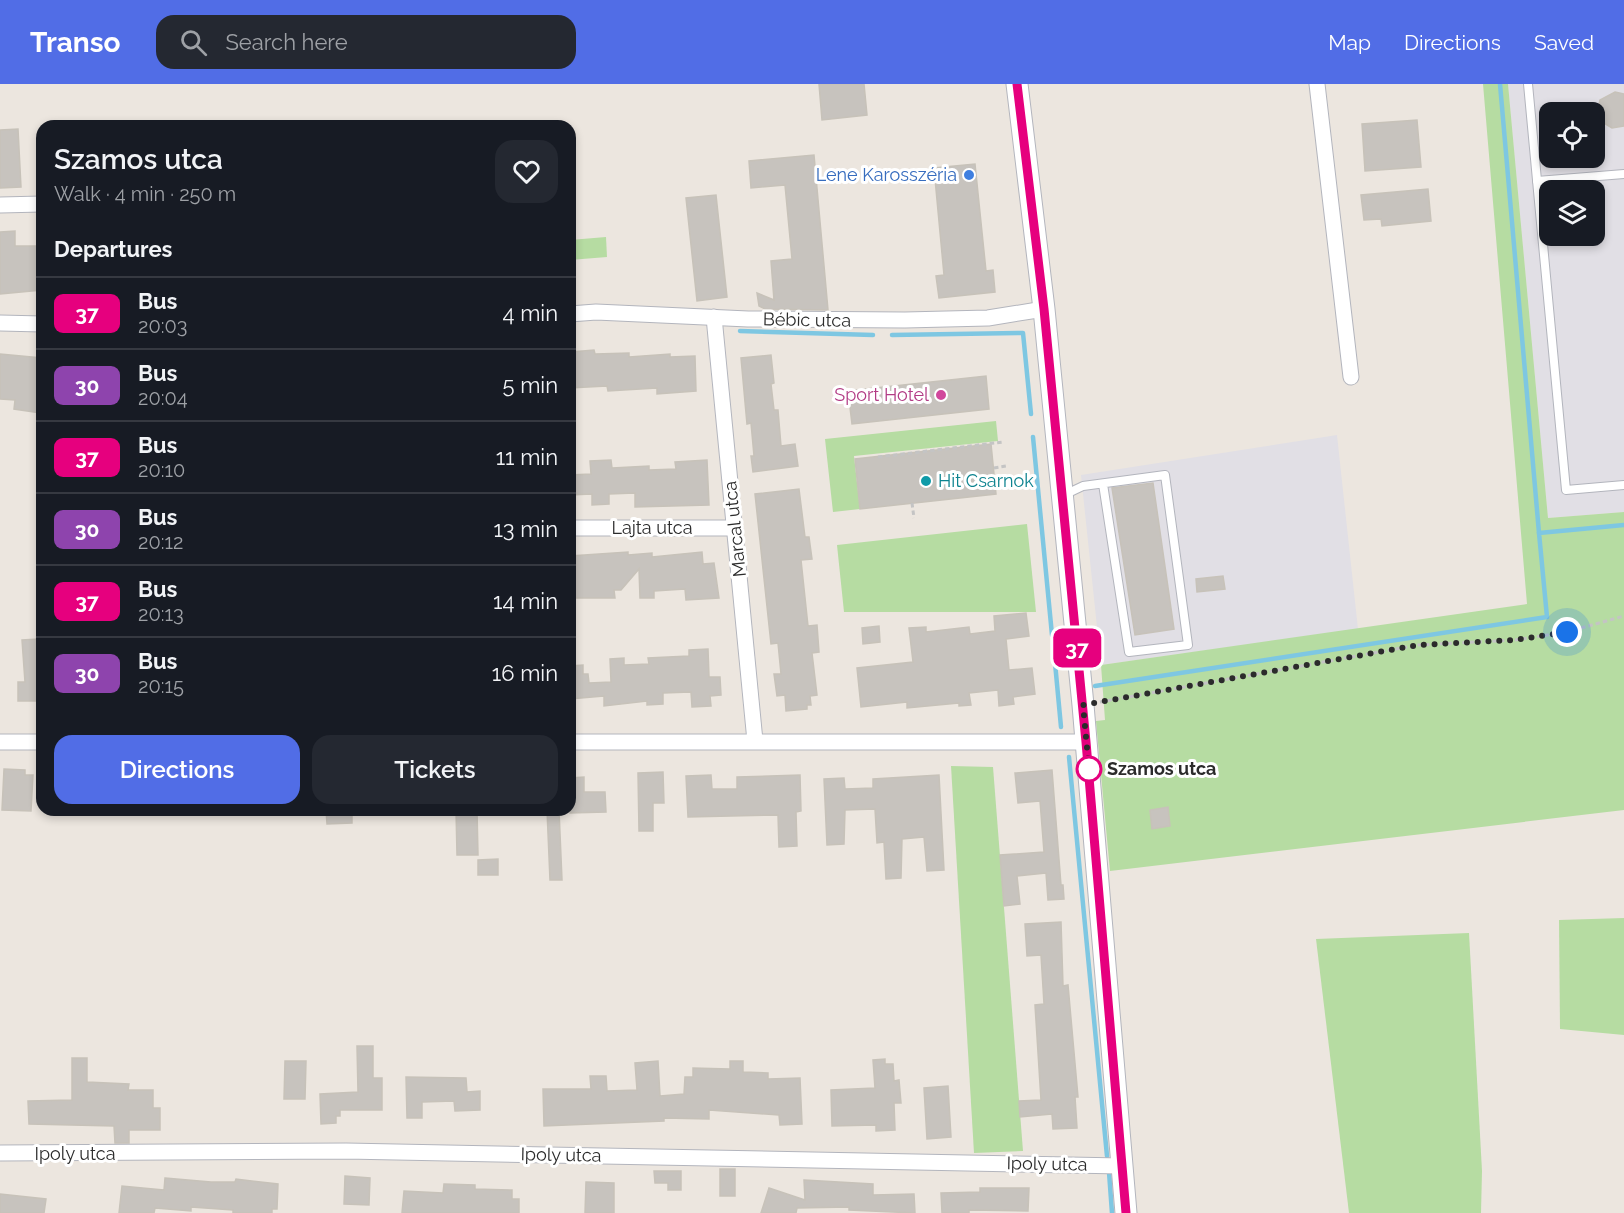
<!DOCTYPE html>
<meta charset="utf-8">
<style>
:root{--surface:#171b24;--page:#242831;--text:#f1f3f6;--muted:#9ea1a6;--line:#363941;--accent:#516de6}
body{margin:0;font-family:Raleway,sans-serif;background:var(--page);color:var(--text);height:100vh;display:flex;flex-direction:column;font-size:22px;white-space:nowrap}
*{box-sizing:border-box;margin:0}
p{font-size:20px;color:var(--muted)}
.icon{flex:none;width:33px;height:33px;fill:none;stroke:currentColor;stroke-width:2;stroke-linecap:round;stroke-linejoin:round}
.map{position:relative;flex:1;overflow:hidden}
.drawer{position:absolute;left:36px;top:36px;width:540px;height:696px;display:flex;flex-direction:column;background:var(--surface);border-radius:18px;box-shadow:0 3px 9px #0003}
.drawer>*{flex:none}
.badge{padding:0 12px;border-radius:9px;font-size:21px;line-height:39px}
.fabs{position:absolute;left:1539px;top:18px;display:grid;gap:12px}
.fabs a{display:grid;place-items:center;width:66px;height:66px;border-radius:12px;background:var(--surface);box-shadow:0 3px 9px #0003;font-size:30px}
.you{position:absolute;width:30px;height:30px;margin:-15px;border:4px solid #fff;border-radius:50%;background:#1a73e8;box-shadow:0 0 0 9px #1a73e833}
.map>.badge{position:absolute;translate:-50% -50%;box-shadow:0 0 0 3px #fff}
h2{padding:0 18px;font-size:22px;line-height:54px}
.round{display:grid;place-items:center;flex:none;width:63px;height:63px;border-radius:18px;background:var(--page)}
.overview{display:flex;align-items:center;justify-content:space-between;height:102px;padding:0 18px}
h1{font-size:28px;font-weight:600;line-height:45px}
.action{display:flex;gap:12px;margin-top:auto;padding:12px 18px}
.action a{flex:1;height:69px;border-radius:18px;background:var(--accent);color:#fff;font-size:24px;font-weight:600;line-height:69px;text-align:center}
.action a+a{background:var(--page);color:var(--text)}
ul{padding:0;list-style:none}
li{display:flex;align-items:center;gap:18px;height:72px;padding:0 18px;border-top:2px solid var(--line)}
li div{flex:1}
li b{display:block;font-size:22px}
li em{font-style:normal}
li .badge{min-width:66px;font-weight:700;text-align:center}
header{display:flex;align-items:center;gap:36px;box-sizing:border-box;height:84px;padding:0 30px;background:var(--accent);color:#fff}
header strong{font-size:28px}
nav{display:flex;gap:33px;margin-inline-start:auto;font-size:21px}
.search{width:420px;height:54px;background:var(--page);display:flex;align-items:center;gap:15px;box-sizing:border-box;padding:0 21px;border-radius:18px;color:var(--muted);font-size:22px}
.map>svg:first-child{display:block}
.industrial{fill:#e1dfe5;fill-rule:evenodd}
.green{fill:#b6dca2}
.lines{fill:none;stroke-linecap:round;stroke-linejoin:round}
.stream{stroke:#7ec7e2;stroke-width:4.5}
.building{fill:#c7c3be;stroke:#c7c2b9;stroke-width:1.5}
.lane-casing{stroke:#b3b5bd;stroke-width:10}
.street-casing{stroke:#b3b5bd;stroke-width:17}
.secondary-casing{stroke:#b3b5bd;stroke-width:23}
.path{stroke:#c4c4c4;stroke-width:3;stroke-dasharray:4.5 3;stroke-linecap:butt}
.lane{stroke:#fff;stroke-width:8}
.street{stroke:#fff;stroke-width:15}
.secondary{stroke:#fff;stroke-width:21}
.line-casing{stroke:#fff;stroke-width:14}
.line{stroke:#e6007e;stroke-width:9}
.walk{stroke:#2b2b2b;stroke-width:6;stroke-dasharray:0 10.8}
.shop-dot{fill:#3f7fe0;stroke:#fff;stroke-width:2}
.hotel-dot{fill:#d1479c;stroke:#fff;stroke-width:2}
.culture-dot{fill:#0f9aa8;stroke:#fff;stroke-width:2}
.stop-dot{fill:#fff;stroke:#e6007e;stroke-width:3}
.labels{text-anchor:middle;stroke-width:6;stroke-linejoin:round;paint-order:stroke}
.shop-label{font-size:18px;fill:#366cbe;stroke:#fff;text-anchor:end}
.street-label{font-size:18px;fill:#2b2b2b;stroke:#fff}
.hotel-label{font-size:18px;fill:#b23c85;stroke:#fff;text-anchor:end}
.culture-label{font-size:18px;fill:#0d838f;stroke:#fff;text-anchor:start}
.stop-label{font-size:18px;font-weight:bold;fill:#2b2b2b;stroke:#fff;text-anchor:start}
</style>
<header>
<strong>Transo</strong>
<div class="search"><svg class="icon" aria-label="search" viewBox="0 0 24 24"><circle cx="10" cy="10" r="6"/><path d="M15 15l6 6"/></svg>Search here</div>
<nav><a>Map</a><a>Directions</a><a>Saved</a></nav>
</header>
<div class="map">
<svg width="1624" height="1129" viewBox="0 0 1624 1129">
<rect width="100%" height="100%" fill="#ece6df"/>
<g class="industrial">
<path d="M1508,0H1624V428L1548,434ZM1550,28H1594V74H1550ZM1550,106H1594V152H1550Z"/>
<polygon points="1337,351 1358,545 1101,581 1081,391"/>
</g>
<g class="green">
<polygon points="1483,0 1508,0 1548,434 1624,428 1624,726 1110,787 1096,637 1105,636 1101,581 1527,520"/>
<polygon points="606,153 607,173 570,176 570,156"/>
<polygon points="996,337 998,357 854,372 860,425 833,428 825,355"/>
<polygon points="1027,440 1036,528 844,528 837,461"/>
<polygon points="951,682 993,683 1023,1067 974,1069"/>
<polygon points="1624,834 1624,951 1560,945 1559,836"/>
<polygon points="1469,849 1482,1087 1481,1129 1349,1129 1316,855"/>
</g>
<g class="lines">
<g class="stream">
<polyline points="1500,0 1539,449"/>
<polyline points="740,247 873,251"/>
<polyline points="892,251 1023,249 1031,330"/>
<polyline points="1033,353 1052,551"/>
<polyline points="1054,568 1061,643"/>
<polyline points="1095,602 1547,533 1539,449 1624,441"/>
<polyline points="1069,673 1107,1072"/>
<polyline points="1109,1088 1112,1129"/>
</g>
</g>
<g class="building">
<polygon points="819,0 864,0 867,31 822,36"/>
<polygon points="1615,8 1624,10 1624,42 1612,44 1602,38 1597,28 1600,16"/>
<polygon points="1417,36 1421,83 1365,87 1362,40"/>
<polygon points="18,45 21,103 0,104 0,46"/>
<polygon points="814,71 828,226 765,225 759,222 757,209 774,216 771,177 792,175 785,101 751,104 749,77"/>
<polygon points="975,80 986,187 993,186 995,208 939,214 936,192 944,191 934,84"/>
<polygon points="1428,105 1431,137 1382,142 1381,135 1364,136 1361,111"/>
<polygon points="716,111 727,213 697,217 686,114"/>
<polygon points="15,147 15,162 42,162 42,206 0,210 0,148"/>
<polygon points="594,266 595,270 629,269 629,273 670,270 670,273 695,272 696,307 657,310 657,304 608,307 607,302 570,304 571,268"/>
<polygon points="0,270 42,274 40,329 14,325 15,316 0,315"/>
<polygon points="771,271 774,299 771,300 774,326 778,326 781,362 795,360 798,382 753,388 751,372 754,372 751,339 747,340 741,274"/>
<polygon points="986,292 989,325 852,340 848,307"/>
<polygon points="991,360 996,410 860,425 855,375"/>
<polygon points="611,376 612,384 649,382 649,386 676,385 675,378 707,376 709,421 635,423 635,409 609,410 609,420 592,421 592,410 570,411 570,391 591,390 590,377"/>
<polygon points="1153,399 1174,545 1135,551 1112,404"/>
<polygon points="799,405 805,453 809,453 812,475 801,476 808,542 817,541 819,568 812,569 817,611 810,612 811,621 807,621 807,625 786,627 785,611 777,612 774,590 781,590 778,559 771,560 755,410"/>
<polygon points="628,468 628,471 652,469 652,473 702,468 703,480 714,479 719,514 686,516 685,505 654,507 654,514 640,514 639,485 621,506 614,506 615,514 570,514 570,472"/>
<polygon points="1223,492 1225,505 1197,508 1196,495"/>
<polygon points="1026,529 1029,552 1006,555 1009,586 1032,584 1035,610 1013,613 1014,620 999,622 998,606 969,609 971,621 959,622 959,619 907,624 907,618 861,623 857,584 913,578 909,544 926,543 926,548 969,543 970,550 995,547 994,532"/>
<polygon points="879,542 880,558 863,560 862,544"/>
<polygon points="38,555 42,617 18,617 18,598 25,598 22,556"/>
<polygon points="708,565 709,593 720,593 721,611 710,612 711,622 692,623 691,608 663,609 663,620 647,621 647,617 604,622 604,612 570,615 570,582 583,581 583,590 588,590 589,599 611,598 610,575 624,574 624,581 649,580 648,574 689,572 689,566"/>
<polygon points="4,685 25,686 25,691 33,691 31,727 2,726"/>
<polygon points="1052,686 1061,801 1063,801 1064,815 1048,816 1046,789 1017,792 1020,820 1004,822 1000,771 1044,768 1040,717 1018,719 1015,689"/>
<polygon points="663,688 664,719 653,719 653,747 639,747 638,689"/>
<polygon points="711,691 712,705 737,705 737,693 800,691 801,727 796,728 797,762 779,763 778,731 688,733 686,692"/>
<polygon points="939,691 944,786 927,787 924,753 902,755 901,794 886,795 884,758 877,759 875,725 845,726 844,760 827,761 824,695 844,694 845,705 873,704 873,695"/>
<polygon points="584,693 584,708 605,708 606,728 570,729 570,694"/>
<polygon points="1168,723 1170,742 1152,745 1150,726"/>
<polygon points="326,726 352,726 352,739 327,740"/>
<polygon points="456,726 477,726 478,771 457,771"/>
<polygon points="547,726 559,726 562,796 550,796"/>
<polygon points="498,775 498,791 478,791 478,776"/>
<polygon points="1061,838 1063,902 1068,901 1078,1013 1075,1013 1077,1044 1053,1045 1052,1030 1020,1033 1019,1017 1041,1016 1035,921 1044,920 1041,871 1027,872 1025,840"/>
<polygon points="357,962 373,962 373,994 382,994 382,1026 340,1026 340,1032 336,1032 336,1039 321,1040 320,1010 358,1008"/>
<polygon points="72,974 87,974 87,998 129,1000 128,1006 153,1006 153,1024 160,1024 160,1046 129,1046 129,1059 115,1059 114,1042 29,1040 28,1017 72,1016"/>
<polygon points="885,975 885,980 893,980 894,997 899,996 901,1019 894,1019 895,1046 876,1047 876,1041 832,1042 831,1006 875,1004 873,976"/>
<polygon points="285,977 306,977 305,1015 284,1015"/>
<polygon points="658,977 660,1012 684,1010 685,993 693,993 693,984 730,985 730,977 743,977 743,988 768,989 768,995 800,994 802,1040 780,1041 779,1031 709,1026 709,1035 664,1034 664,1037 544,1042 543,1005 591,1005 590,992 606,992 607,1007 637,1006 635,979"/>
<polygon points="406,993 466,994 467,1008 480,1007 480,1026 455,1027 454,1017 422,1018 422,1034 407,1034"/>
<polygon points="948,1002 951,1053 927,1055 924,1004"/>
<rect x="720" y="1085" width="15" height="27"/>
<polygon points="654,1087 681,1087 681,1106 668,1106 668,1099 655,1099"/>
<polygon points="345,1092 370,1094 369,1121 344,1120"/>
<polygon points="165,1094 211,1098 235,1098 236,1095 278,1100 277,1125 272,1125 272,1129 233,1129 233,1126 191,1123 191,1127 155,1124 154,1129 119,1129 122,1102 164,1106"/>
<polygon points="804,1096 873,1100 873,1111 914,1110 915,1129 849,1126 849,1123 797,1124 796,1129 761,1129 769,1104 805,1116"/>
<polygon points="586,1098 614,1099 614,1129 585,1129"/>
<polygon points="444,1100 475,1101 475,1105 512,1106 512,1115 519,1115 519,1129 402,1129 404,1107 443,1109"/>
<polygon points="980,1104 1029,1104 1028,1127 969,1126 969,1129 942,1129 941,1109 980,1108"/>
<polygon points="0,1110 46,1115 44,1129 0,1129"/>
</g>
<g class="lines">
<g class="lane-casing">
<g id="lane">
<polyline points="1528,0 1566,406 1624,401"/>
<polyline points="1537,97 1624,90"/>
<polyline points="1064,411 1083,402 1165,391 1188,561 1129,568 1103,400"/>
</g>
</g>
<g class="street-casing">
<g id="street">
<polyline points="1317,0 1351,293"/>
<polyline points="0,121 42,120"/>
<polyline points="570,230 596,228 748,235 905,236 988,234 1044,225"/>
<polyline points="714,233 755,657"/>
<polyline points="0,239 42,240"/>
<polyline points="570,444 735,444"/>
<polyline points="0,658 42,658"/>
<polyline points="570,658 1086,658"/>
<polyline points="0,1069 346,1067 1122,1082"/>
</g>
</g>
<g class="secondary-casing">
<polyline id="secondary" points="1017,0 1044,225 1083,621 1126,1129"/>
</g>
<g class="path">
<polyline points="878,373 1003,358"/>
<polyline points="994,384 1006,382"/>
<polyline points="912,419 914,434"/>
<polyline points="1100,618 1418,561 1515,556 1567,548 1624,532"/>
</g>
<use href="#lane" class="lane"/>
<use href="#street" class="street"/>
<use href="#secondary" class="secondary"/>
</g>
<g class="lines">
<g class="line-casing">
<polyline id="line" points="1017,0 1044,225 1086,658 1126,1129"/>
</g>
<use href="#line" class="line"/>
<polyline class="walk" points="1089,685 1083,621 1418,561 1515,556 1567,548"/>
</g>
<circle class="shop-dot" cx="969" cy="91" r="6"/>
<circle class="hotel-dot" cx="941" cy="311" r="6"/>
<circle class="culture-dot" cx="926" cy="397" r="6"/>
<circle class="stop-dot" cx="1089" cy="685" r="12"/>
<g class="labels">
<g class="shop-label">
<text x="957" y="97">Lene Karosszéria</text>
</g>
<g class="street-label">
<text transform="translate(807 236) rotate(1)" y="6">Bébic utca</text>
<text x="652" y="450">Lajta utca</text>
<text transform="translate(735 445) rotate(-96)" y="6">Marcal utca</text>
<text x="75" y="1076">Ipoly utca</text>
<text transform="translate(561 1071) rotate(1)" y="6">Ipoly utca</text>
<text transform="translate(1047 1080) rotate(1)" y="6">Ipoly utca</text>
</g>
<g class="hotel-label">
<text x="929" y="317">Sport Hotel</text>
</g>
<g class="culture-label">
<text x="938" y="403">Hit Csarnok</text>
</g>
<g class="stop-label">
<text x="1107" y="691">Szamos utca</text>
</g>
</g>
</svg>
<div class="fabs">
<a><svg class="icon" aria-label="locate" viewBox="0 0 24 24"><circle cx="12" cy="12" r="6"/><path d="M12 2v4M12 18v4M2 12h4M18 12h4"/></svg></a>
<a><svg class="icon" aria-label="layers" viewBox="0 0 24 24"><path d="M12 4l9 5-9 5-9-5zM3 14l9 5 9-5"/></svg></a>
</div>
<div class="you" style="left:1567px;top:548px"></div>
<b class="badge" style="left:1077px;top:564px;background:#e6007e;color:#fff">37</b>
<section class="drawer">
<div class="overview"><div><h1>Szamos utca</h1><p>Walk · 4 min · 250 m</p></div><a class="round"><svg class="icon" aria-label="heart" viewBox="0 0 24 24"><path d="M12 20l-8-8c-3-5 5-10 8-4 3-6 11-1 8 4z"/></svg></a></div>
<h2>Departures</h2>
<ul>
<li><span class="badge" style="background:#e6007e;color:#fff">37</span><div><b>Bus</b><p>20:03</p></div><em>4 min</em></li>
<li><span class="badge" style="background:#8e44ad;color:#fff">30</span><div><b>Bus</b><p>20:04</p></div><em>5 min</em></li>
<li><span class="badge" style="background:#e6007e;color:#fff">37</span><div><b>Bus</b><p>20:10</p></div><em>11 min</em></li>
<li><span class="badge" style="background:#8e44ad;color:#fff">30</span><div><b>Bus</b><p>20:12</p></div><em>13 min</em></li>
<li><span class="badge" style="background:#e6007e;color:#fff">37</span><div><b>Bus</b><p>20:13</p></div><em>14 min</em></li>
<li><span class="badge" style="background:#8e44ad;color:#fff">30</span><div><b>Bus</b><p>20:15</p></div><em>16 min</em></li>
</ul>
<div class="action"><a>Directions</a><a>Tickets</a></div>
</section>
</div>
